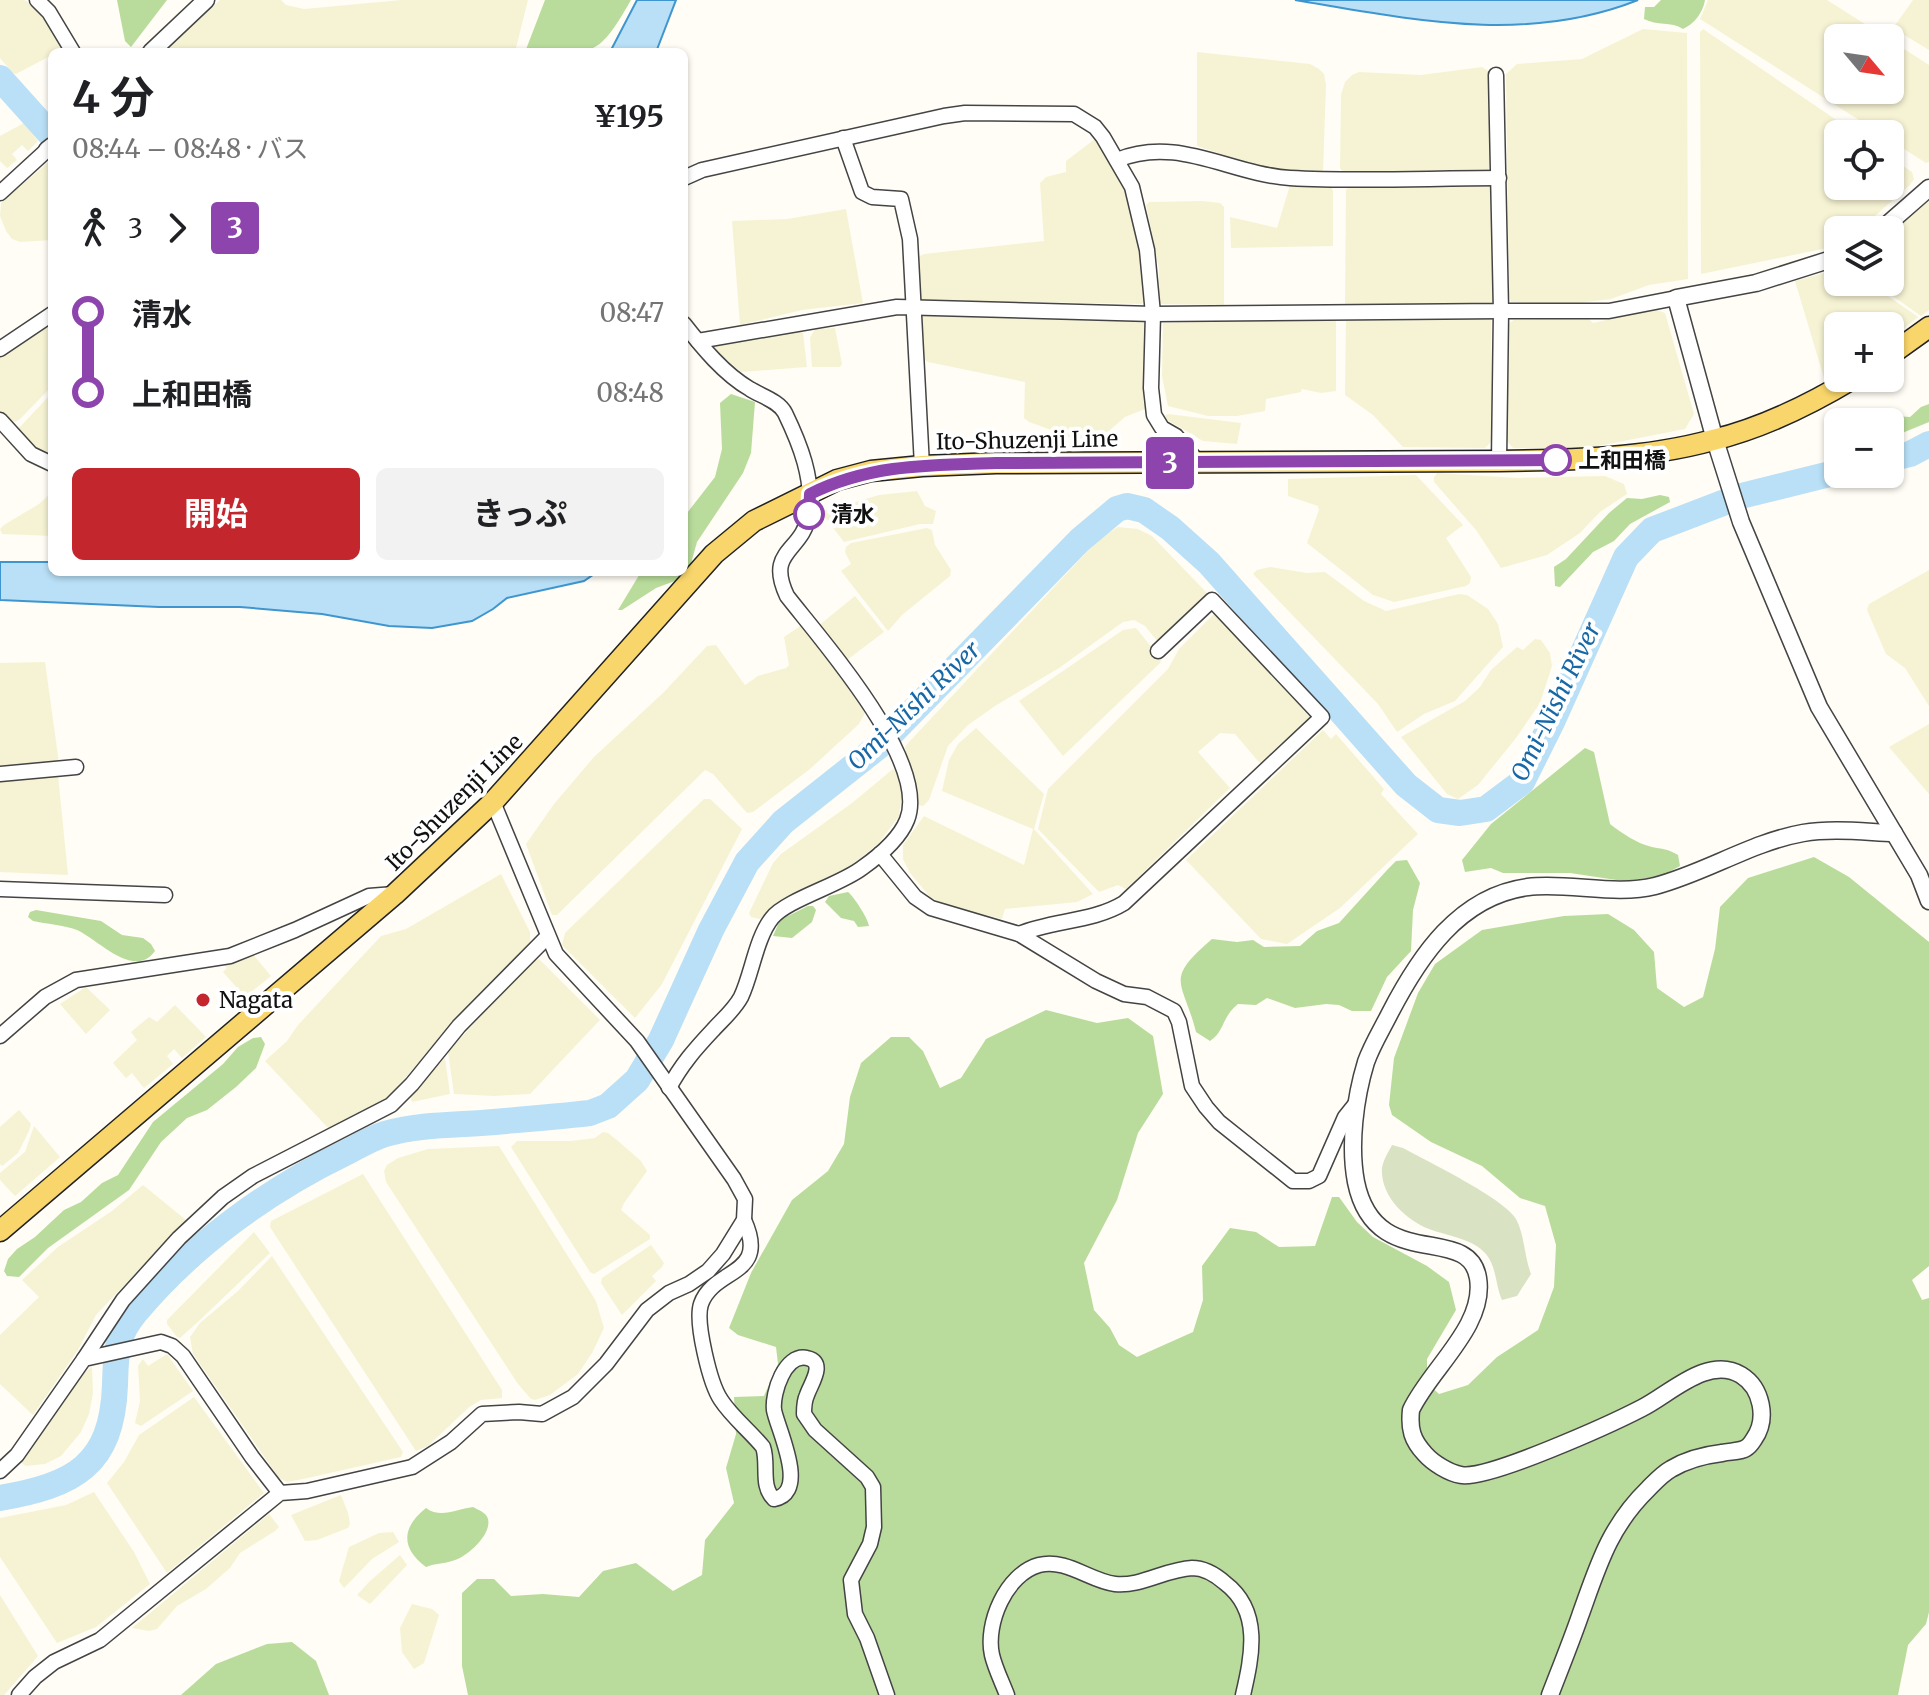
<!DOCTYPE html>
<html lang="ja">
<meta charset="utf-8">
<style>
:root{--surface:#fff;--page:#f2f2f2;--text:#202124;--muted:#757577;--accent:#c4262e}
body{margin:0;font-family:Merriweather,"Noto Sans JP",serif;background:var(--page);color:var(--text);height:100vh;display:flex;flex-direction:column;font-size:30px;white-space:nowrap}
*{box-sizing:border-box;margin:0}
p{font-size:26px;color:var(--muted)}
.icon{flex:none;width:44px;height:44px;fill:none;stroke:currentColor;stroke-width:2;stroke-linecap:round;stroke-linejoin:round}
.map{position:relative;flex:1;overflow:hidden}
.drawer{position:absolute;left:48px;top:48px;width:640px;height:528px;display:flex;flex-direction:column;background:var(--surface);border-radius:12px;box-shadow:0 2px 6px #0004}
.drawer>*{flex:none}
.badge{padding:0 16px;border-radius:6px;font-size:28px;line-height:52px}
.needle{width:52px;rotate:119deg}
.controls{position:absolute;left:1824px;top:24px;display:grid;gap:16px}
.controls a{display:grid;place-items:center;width:80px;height:80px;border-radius:12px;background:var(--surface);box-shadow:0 2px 6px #0004;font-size:40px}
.map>.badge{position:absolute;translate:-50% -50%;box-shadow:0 0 0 4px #fff}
.legs{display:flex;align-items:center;gap:12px;height:88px;padding:0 24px;font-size:26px}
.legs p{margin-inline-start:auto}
.headline{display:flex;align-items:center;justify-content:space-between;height:136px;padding:0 24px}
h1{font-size:44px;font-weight:700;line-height:60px}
.action{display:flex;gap:16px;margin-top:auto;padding:16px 24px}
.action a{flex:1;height:92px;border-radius:12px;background:var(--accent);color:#fff;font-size:32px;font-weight:700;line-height:92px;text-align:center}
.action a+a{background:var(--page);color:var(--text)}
ul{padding:0 24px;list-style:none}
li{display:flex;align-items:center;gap:28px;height:80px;font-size:30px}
li i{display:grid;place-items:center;width:12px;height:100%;margin:0 10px;background:currentColor}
li i::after{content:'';width:20px;height:20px;margin:-10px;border:6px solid;border-radius:50%;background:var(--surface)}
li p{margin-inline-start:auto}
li:first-child i{background:linear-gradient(#0000 50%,currentColor 0)}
li:last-child i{background:linear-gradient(currentColor 50%,#0000 0)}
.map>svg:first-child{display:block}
.farmland{fill:#f6f3d4}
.forest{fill:#b9dc9c}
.cemetery{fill:#d9e3c4}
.water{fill:#b9e0f7;stroke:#3f96cf;stroke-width:2}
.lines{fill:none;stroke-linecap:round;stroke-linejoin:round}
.river{stroke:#b9e0f7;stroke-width:26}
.minor-casing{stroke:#444;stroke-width:17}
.tertiary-casing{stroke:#444;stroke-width:19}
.primary-casing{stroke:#222;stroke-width:23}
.minor{stroke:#fff;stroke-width:14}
.tertiary{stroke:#fff;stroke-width:16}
.primary{stroke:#f9d66b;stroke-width:20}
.line-1-casing{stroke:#fff;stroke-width:18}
.line-1{stroke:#8e44ad;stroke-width:12}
.stop-1-dot{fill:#fff;stroke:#8e44ad;stroke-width:4}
.poi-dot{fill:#c4262e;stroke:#fff;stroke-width:3}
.labels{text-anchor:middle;stroke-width:8;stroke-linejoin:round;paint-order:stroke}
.street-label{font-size:22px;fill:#111;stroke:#fff}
.stop-label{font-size:22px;font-weight:bold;fill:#111;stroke:#fff;text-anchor:start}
.poi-label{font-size:22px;fill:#111;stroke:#fff;text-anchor:start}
.water-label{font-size:24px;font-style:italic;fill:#1768a6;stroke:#fff}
</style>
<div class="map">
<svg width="1929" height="1695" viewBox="0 0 1929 1695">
<rect width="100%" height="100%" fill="#fffdf5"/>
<g class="farmland">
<polygon points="0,0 24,0 37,7 49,19 63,49 52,52 52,55 16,74 13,73 0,58"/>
<polygon points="220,0 281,0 286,5 304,9 401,0 528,0 515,52 165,52"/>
<polygon points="1708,0 1827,0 1887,38 1838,38 1838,90 1890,90 1890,40 1929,65 1929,162 1926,163 1890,140 1890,134 1881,134 1700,19"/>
<polygon points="1913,0 1929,0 1929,50 1893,28"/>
<polygon points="1643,29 1687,33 1688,279 1649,285 1611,299 1561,305 1511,302 1509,296 1506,74 1517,64 1582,59"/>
<polygon points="1703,29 1857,134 1838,134 1838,186 1890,186 1890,157 1912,172 1914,179 1910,185 1859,230 1838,230 1837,246 1701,274 1700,32"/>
<polygon points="1197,52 1310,64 1319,69 1324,74 1326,85 1323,171 1272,171 1197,146"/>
<polygon points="1482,67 1492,73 1492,159 1487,173 1343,172 1340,168 1341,95 1345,82 1352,75 1359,72 1421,75"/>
<polygon points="24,123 38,141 28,151 22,145 12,154 17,160 7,168 0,161 0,136"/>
<polygon points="1095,139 1126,190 1138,237 1144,301 1142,304 917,300 916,258 924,254 1044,241 1040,183 1046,177 1066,172 1066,161"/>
<polygon points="52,159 52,240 20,242 12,239 6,231 0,216 1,203"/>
<polygon points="1325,184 1331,186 1333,191 1333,246 1231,248 1230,217 1277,228 1290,185"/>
<polygon points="1486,184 1493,188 1494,301 1489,305 1345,305 1346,190 1349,187"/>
<polygon points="1929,199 1929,310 1921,316 1873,282 1890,282 1890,233"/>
<polygon points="1203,201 1220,203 1224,207 1224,305 1162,304 1158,301 1159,269 1146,205 1149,202"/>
<polygon points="846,209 863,303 802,310 740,325 732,221 787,219"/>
<polygon points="1838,269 1838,282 1868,282 1918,317 1890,340 1890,326 1838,326 1838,371 1824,378 1795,281"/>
<polygon points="1655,309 1665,313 1694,414 1685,429 1588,448 1513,448 1507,441 1506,325 1514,320 1588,318 1593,323"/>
<polygon points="921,313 1145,321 1147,327 1143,400 1145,409 1125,417 1110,430 1107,439 1097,443 1087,443 1029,422 1024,418 1025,382 928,362 920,358"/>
<polygon points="1491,316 1492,441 1485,448 1403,447 1373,415 1345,395 1346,318"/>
<polygon points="1334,318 1336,320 1336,391 1321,393 1302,389 1301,392 1266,399 1265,411 1237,416 1208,416 1168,406 1162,376 1163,323"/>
<polygon points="52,319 52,386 19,420 9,424 0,415 0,355"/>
<polygon points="835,328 842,364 840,367 812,367 810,338 815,329"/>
<polygon points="800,331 803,333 807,367 741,372 714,349 714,345 740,338"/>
<polygon points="52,393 52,459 30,446 19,428"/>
<polygon points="1168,414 1241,423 1237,444 1203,441 1162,417"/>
<polygon points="1437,473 1518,478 1605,476 1624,484 1627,494 1600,512 1580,533 1547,555 1501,568 1476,530 1434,482 1434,477"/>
<polygon points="1416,475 1463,525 1446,538 1471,577 1470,583 1466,586 1394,602 1373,595 1307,543 1319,510 1318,506 1288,496 1288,479"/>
<polygon points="917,491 925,506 936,511 933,524 920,524 844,542 821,512 879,495"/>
<polygon points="52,492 52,536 2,534 0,529 4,525 39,504"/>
<polygon points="1118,527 1138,529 1152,536 1207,593 1206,596 1158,642 1145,626 1134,620 1123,622 1059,668 995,706 968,725 948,746 929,800 923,806 918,805 905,747 909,742 1099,539"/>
<polygon points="927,528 932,530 935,545 951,570 950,576 902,615 888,631 841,571 851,564 845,552 846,547 851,543"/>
<polygon points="1270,567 1307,573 1325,572 1364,601 1386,611 1459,594 1467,595 1488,609 1498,624 1503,647 1455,701 1424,714 1397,732 1378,704 1253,574 1257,570"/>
<polygon points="1929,570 1929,706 1905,668 1886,654 1867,610 1869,604"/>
<polygon points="855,596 884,632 847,660 817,627"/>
<polygon points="1217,611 1313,718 1263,767 1235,734 1220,733 1198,752 1230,788 1126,889 1118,885 1099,892 1038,829 1048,789 1168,669 1179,649"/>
<polygon points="802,625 864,707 865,713 859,724 810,769 753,812 747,813 713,774 705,770 557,915 552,915 526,844 554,804 594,757 663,693 707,646 716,645 745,685 758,676 786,668 789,665 784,637"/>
<polygon points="1136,628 1161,659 1160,663 1063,756 1019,701 1123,630"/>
<polygon points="1535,639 1541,640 1550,653 1552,666 1540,703 1516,738 1478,785 1458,799 1447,794 1401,737 1465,701 1480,687 1491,670 1517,647 1523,650"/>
<polygon points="45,662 59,763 0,769 0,663"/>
<polygon points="1929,724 1929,794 1889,747"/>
<polygon points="976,728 1044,794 1034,829 1093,894 1077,902 1005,909 1002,919 946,905 930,897 910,873 903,859 903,845 924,816 1024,865 1033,829 942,791 949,760 958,744"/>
<polygon points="1323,730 1331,739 1336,734 1384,789 1381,794 1418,834 1340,908 1287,944 1261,939 1186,860"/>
<polygon points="893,769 896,771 902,793 899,816 878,844 844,871 779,901 760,919 751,917 749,913 773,863 781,854 852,803"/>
<polygon points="58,775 68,875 0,872 0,780"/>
<polygon points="704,799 710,799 742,829 662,984 635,1018 562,945 565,933"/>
<polygon points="501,874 530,932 530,943 471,1002 392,1093 377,1105 329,1129 265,1061 287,1041 298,1025 381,936 406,929"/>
<polygon points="252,953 271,976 245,997 223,972 227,968 223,963"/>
<polygon points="539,959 600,1020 530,1094 494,1096 454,1094 448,1052 530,962"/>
<polygon points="86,987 110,1010 86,1034 60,1004"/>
<polygon points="175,1005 206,1037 182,1058 174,1049 167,1056 173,1064 144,1088 132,1073 126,1078 113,1063 137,1040 131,1032 149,1017 157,1022"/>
<polygon points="445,1058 450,1094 412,1102 410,1096"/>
<polygon points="19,1110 31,1124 29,1131 18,1153 2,1166 0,1164 0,1127"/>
<polygon points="34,1126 60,1157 15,1196 0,1180 0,1173 25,1152"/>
<polygon points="603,1132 608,1133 618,1141 641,1161 647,1171 624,1203 621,1210 650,1235 650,1239 594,1274 590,1272 511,1147 517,1141 571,1141 595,1138"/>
<polygon points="499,1146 596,1301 604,1328 592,1353 578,1374 550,1395 535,1400 531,1399 518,1384 386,1182 384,1171 387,1165 398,1158 428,1149"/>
<polygon points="363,1174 502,1390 502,1398 481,1400 469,1407 428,1446 416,1451 270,1227 271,1221"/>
<polygon points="143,1185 186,1220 96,1315 78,1350 33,1415 0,1384 0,1335 39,1297 22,1280 58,1247 112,1211"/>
<polygon points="254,1232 270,1253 201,1319 180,1338 177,1337 167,1324 167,1320"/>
<polygon points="651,1245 664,1263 662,1267 652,1276 656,1281 622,1315 601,1283 602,1278"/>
<polygon points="272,1256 403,1452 401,1457 303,1479 287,1482 279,1478 193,1354 190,1337 200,1323 238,1291"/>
<polygon points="167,1354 193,1391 141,1426 135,1423 140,1401 138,1366 143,1359 148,1366"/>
<polygon points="92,1366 93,1393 89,1414 81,1432 61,1456 45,1464 26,1466 20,1462 30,1446 81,1376"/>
<polygon points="194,1397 264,1493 167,1573 107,1483 124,1462 139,1435"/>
<polygon points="94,1492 134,1552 150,1584 96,1627 57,1643 0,1557 0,1518 66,1505"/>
<polygon points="341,1495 348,1513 350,1524 348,1528 317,1540 305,1541 291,1515"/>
<polygon points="269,1514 279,1527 275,1531 240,1553 230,1568 206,1589 177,1606 157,1629 149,1631 132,1628"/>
<polygon points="393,1532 399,1542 372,1559 344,1588 339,1581 349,1547 379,1533"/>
<polygon points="400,1555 407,1565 370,1604 357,1595 369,1582"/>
<polygon points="0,1595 38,1656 4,1695 0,1695"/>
<polygon points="412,1604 432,1609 439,1615 424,1663 414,1669 402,1652 400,1628"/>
</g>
<g class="forest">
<polygon points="117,0 167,0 131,47 125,41"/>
<path d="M545,0H631C595,63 592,52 525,52Z"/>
<path d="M1661,0H1705C1703,13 1694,24 1683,29C1671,21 1657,26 1644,19L1645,7H1654Z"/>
<polygon points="731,394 755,402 751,453 743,473 697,542 690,567 675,581 656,588 622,610 618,610 641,572 684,572 684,517 715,477 722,449 720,403"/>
<polygon points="1929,404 1929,422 1890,438 1890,422 1884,422 1895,416 1910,417 1921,407"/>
<polygon points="1660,495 1669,497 1670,502 1630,524 1614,541 1593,552 1560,587 1555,586 1554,567 1566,559 1609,513 1627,498 1642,499"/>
<path d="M1585,748L1594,752L1610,824C1623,834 1636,843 1652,847C1662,849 1668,849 1678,855L1680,866L1662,876L1623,881L1570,873H1503L1491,868L1465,872L1462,860L1491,824Z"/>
<polygon points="1814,857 1849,877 1929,942 1929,1266 1912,1280 1922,1300 1929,1298 1929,1612 1926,1624 1908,1645 1898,1695 468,1695 462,1666 462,1593 477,1579 494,1579 511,1596 543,1594 579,1597 603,1571 636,1563 673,1591 702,1575 705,1540 734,1503 726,1468 736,1434 734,1397 764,1396 778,1364 776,1347 738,1335 729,1328 751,1273 792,1200 828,1171 844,1144 850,1097 861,1063 891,1037 909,1037 923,1051 940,1088 961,1078 986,1039 1046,1010 1097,1023 1128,1018 1153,1036 1163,1094 1138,1133 1117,1200 1084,1263 1094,1310 1110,1328 1119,1345 1137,1357 1193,1332 1203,1300 1202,1266 1230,1228 1256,1232 1279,1247 1315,1246 1332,1197 1339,1197 1357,1222 1373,1237 1427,1266 1449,1282 1456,1310 1427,1359 1427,1383 1439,1394 1468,1385 1497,1357 1538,1330 1554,1287 1556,1245 1545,1206 1520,1198 1482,1166 1431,1142 1392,1115 1389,1105 1394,1058 1418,993 1435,964 1482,930 1564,916 1608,914 1634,930 1654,952 1657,988 1684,1007 1703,997 1715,949 1720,907 1748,878"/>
<path d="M1407,860L1420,883L1413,910L1411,951L1387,977L1371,1011H1352L1339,1005L1326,1004L1295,1008L1267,998L1256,1005L1238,1004C1221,1018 1225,1031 1210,1041L1196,1032C1183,980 1163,981 1212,939L1237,942L1253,940L1264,947L1300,946L1317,931L1339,923L1388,869L1396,861Z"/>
<path d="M848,892C854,897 868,918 869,926L858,927L854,921L841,918L825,902L829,896Z"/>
<polygon points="808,906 813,906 816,910 812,922 792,938 773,936 780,920"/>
<path d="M36,910L101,921L122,935L143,938L151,944L155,951C134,980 99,940 77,930C64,925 46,924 33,921L28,917L30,912Z"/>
<polygon points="261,1037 265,1044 256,1068 236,1087 207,1110 187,1118 161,1142 129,1190 48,1248 19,1277 7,1276 4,1271 8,1259 17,1249 35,1237 64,1210 81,1202 102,1183 118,1175 153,1122 223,1064 238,1047 253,1038"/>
<path d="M473,1507C478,1510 486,1512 488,1519C492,1535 466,1558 452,1561C442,1564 436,1563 426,1567C401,1548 401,1528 426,1508C441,1519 456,1509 473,1507Z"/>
<polygon points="292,1642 316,1661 329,1695 181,1695 216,1664 267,1644"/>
</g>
<path class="cemetery" d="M1392,1145L1403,1148C1427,1161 1505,1199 1516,1219C1525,1236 1524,1256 1531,1274L1517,1296L1502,1300C1495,1284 1497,1268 1486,1254C1472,1238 1447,1236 1429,1229C1405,1220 1380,1195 1382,1168C1383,1160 1389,1151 1392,1145Z"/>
<g class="water">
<polygon points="637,0 676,0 656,52 610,52"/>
<path d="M1295,0H1638C1525,45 1410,19 1295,0Z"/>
<polygon points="0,562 52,562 52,572 597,572 584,581 507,598 493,609 472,621 432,628 389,626 322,614 240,607 159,607 0,600"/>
</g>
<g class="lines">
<g class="river">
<polyline points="0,78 52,136"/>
<polyline points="1890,459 1910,454 1929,444"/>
<path d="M0,1498C74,1485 112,1466 115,1385C116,1354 115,1337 136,1312C192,1245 268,1190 347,1152C359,1146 372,1138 385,1134C416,1125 449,1125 481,1123C518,1120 554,1117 590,1113L608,1106L637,1080L661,1040L711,930L747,862L783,822L879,746L1080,540L1117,509L1127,506L1144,510L1170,528L1209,563L1406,785L1438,810L1460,813L1486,809L1522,782L1552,722L1626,557L1652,530L1741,496L1838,472"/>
</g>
<g class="minor-casing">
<g id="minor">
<polyline points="37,0 49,12 73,52"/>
<polyline points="843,138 862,192 872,197 901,199 910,239 922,466"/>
<path d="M1117,160C1178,135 1229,174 1290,178C1359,182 1429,178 1499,178"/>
<polyline points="684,178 702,170 944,116 965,113 1074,114 1095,127 1103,137 1132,187 1147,250 1153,314 1151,388 1154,415 1162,428 1176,436 1199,463"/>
<polyline points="0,193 47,150"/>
<polyline points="698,341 897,307 1153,314 1501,311 1496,75"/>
<polyline points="0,349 52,314"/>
<polyline points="0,420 31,454 52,464"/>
<polyline points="1499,461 1501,311 1609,311 1676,298"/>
<polyline points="0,774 76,767"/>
<polyline points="880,854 915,897 931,908 1019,934 1096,981 1124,994 1147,997 1174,1011 1179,1022 1192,1086 1206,1107 1219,1122 1293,1181 1309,1181 1319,1176 1345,1117 1357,1102"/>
<polyline points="0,889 165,895"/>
<path d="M1019,934C1053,920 1093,922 1124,903L1322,717L1212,600L1158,651"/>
<polyline points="0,1036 45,997 76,980 230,956 295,930 369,896 394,894"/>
<path d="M669,1088C681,1065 696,1048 713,1030C722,1020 734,1010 741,997C752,974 756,938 772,918C786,900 840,885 862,868C879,856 899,840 907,820C930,762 822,641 787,596C765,549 803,553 809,514C814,479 800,444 785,413C779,401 761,396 750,389C724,374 702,347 684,324"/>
<path d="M744,1220C770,1277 714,1267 701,1304C695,1322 710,1384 721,1400C732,1417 750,1431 763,1447C769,1464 760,1486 774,1499C810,1493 777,1428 774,1410C772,1393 785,1353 807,1358C827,1362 810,1385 807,1395C804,1401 804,1407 804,1414L815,1430L867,1477L873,1487L874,1527L870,1544L851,1580L855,1614L867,1638L887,1695"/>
<polyline points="84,1359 123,1300 179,1238 223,1197 253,1176 391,1105 412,1084 459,1026 547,937"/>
<polyline points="0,1471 17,1455 84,1359 161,1342 172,1346 183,1356 252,1457 280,1493"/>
<polyline points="19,1695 35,1677 54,1662 100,1640 280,1493 307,1491 412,1467 451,1442 482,1414 519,1412 542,1414 573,1397 606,1364 647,1310 669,1293 689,1284 708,1271 723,1254 744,1220 745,1199 734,1179 637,1041 556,954 493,802"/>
<path d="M1007,1695C1002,1682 995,1668 992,1655C985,1624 1006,1574 1039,1565C1066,1558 1090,1581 1115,1584C1141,1587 1166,1569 1192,1568C1204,1568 1216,1575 1225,1583C1262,1611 1252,1656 1243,1695"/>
</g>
</g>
<g class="tertiary-casing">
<g id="tertiary">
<polyline points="151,52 206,0"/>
<polyline points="47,150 52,146"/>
<polyline points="1881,230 1929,188"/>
<polyline points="1838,257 1756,283 1676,298 1715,440 1741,522 1819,707 1919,875 1929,901"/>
<path d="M1550,1695C1560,1669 1571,1642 1580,1616C1598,1566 1609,1527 1648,1489C1655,1482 1662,1474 1671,1469C1686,1460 1705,1455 1722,1453C1730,1451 1740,1452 1746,1448C1750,1446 1752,1442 1754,1439C1768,1419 1762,1388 1741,1375C1708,1355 1670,1394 1642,1408C1613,1423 1488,1480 1461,1475C1449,1473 1433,1463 1425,1454C1412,1440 1409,1429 1411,1410C1430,1369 1486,1326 1478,1278C1469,1222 1375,1275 1356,1182C1349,1145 1355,1098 1366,1062C1372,1045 1382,1029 1390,1013C1419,957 1459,896 1528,887C1568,882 1615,896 1655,886C1705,873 1752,842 1803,833C1832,828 1865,832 1894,833"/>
</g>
</g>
<g class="primary-casing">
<g id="primary">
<polyline points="1890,355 1929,327"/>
<path d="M0,1231L395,894L493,802L714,554L754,521L837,480L871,471L922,466L996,463L1499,461C1571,460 1644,459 1713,440C1762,428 1811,404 1854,378"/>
</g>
</g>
<use href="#minor" class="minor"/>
<use href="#tertiary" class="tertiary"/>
<use href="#primary" class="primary"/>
</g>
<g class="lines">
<g class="line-1-casing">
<path id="line-1" d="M809,514L810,494C870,464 930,465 996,463L1556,460"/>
</g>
<use href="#line-1" class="line-1"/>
</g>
<g class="stop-1-dot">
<circle cx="1556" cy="460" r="14"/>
<circle cx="809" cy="514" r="14"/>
</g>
<circle class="poi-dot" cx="203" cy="1000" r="8"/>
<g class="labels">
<g class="street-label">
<text transform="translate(1027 440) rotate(-1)" y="8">Ito-Shuzenji Line</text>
<text transform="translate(454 802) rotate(-45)" y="8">Ito-Shuzenji Line</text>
</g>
<g class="stop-label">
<text x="1578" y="468">上和田橋</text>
<text x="831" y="522">清水</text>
</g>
<g class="poi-label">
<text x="219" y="1008">Nagata</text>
</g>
<g class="water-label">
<text transform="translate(1556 702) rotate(-64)" y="8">Omi-Nishi River</text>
<text transform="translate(914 706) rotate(-44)" y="8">Omi-Nishi River</text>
</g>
</g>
</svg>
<div class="controls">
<a><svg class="needle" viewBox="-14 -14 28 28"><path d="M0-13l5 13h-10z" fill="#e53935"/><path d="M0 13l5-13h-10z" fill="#757577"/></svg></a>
<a><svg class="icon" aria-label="locate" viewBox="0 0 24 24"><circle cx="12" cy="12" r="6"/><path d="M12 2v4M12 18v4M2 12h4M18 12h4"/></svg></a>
<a><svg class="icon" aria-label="layers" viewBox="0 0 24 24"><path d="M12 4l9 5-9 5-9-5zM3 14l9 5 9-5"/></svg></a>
<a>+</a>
<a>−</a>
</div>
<b class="badge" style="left:1170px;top:463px;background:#8e44ad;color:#fff">3</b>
<section class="drawer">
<div class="headline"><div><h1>4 分</h1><p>08:44 – 08:48 · バス</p></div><b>¥195</b></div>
<div class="legs"><svg class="icon" aria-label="walk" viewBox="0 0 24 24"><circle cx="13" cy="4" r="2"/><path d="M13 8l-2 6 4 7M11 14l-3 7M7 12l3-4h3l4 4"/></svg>3<svg class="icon" aria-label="forward" viewBox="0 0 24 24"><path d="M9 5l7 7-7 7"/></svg><b class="badge" style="background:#8e44ad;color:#fff">3</b></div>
<ul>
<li><i style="color:#8e44ad"></i><b>清水</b><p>08:47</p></li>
<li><i style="color:#8e44ad"></i><b>上和田橋</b><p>08:48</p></li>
</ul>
<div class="action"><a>開始</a><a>きっぷ</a></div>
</section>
</div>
